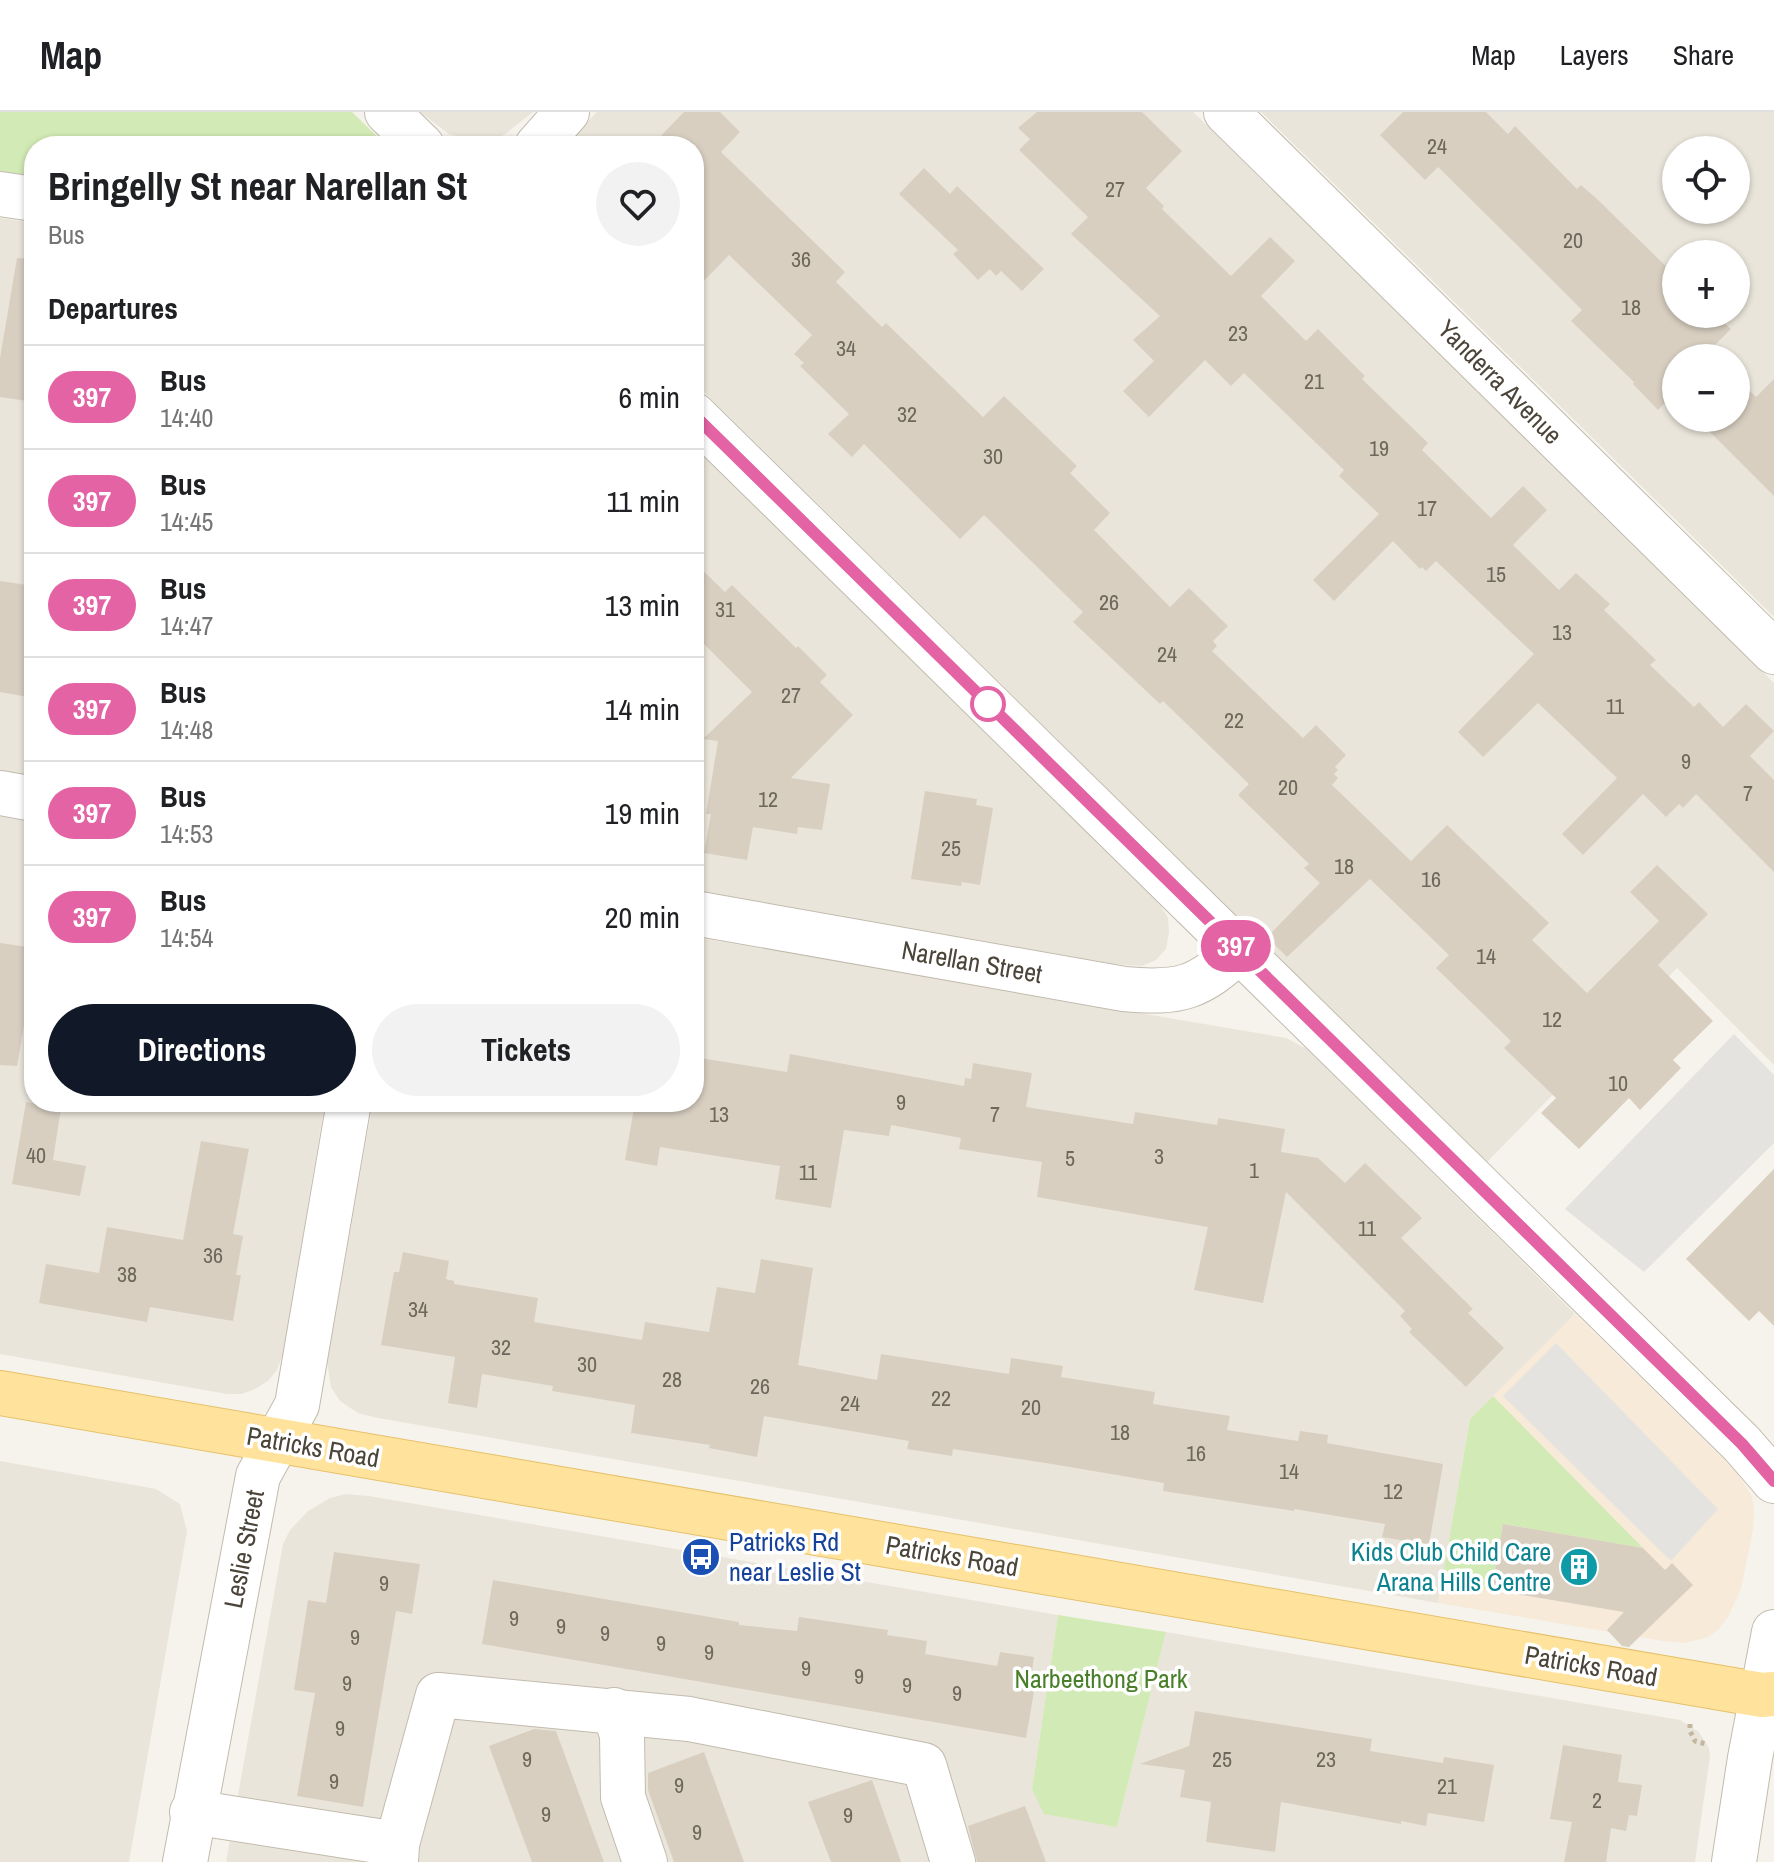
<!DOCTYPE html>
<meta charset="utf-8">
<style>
:root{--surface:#fff;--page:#f2f2f2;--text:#202124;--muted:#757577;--line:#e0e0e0;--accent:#111827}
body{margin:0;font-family:"Archivo Narrow",sans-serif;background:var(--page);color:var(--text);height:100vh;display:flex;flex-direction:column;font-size:30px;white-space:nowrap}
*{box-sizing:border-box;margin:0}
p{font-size:26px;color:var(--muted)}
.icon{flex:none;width:44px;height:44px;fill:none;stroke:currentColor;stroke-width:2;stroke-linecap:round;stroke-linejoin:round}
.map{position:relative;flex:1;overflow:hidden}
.drawer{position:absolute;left:24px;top:24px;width:680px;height:976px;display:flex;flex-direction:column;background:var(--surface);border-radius:32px;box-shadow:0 2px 6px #0004}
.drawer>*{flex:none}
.badge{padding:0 16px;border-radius:26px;font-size:28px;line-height:52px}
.fabs{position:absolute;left:1662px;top:24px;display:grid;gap:16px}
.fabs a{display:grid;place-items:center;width:88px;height:88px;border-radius:50%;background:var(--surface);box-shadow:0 2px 6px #0004;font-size:40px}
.map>.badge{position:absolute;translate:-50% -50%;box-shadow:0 0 0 4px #fff}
h2{padding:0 24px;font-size:30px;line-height:72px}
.round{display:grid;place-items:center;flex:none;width:84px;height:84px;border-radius:42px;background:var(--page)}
.headline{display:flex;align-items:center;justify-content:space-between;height:136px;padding:0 24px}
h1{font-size:38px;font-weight:700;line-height:60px}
.button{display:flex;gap:16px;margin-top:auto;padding:16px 24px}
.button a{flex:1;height:92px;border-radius:48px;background:var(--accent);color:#fff;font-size:32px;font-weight:700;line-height:92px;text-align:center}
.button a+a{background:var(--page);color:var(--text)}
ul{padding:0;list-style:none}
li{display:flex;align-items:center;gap:24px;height:104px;padding:0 24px;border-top:2px solid var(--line)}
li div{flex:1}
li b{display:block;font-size:30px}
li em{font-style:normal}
li .badge{min-width:88px;font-weight:700;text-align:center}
header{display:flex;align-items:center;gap:48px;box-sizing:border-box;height:112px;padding:0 40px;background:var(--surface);border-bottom:2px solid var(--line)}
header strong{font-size:38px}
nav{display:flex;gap:44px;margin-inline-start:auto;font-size:28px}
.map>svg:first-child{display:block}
.residential{fill:#eae5da;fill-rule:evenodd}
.commercial{fill:#f7ead8}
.green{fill:#d2eab5}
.parking{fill:#e5e3e0}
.building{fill:#d8cfc1}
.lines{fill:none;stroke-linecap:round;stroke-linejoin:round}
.minor-casing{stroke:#c2bbae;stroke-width:46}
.major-casing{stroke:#e6c16a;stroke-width:46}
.path{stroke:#c4b79f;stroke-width:5;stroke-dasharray:4 4;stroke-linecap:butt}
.minor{stroke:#fff;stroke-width:44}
.major{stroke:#ffe39c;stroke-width:44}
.line-casing{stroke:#fff;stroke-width:18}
.line{stroke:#e463a4;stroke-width:12}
.stop-dot{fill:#fff;stroke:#e463a4;stroke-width:4}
.labels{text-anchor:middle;stroke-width:7;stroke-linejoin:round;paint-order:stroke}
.number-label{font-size:22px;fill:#6e675b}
.street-label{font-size:26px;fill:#4b4439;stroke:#fff}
.transit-label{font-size:26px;fill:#164399;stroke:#fff;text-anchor:start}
.culture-label{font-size:26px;fill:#0d838f;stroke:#fff;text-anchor:end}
.park-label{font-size:26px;fill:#4a7f2a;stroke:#fff}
</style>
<header>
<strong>Map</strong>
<nav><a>Map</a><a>Layers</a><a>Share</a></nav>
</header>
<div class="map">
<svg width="1774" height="1750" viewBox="0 0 1774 1750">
<rect width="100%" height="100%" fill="#f6f3ec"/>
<g class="residential">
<polygon points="420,0 533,0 504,23 492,27 470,28 449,22"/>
<polygon points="597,0 1193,0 1774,571 1774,953 1677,856 1487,1050 694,270 694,34 563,34"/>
<path d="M1261,0H1774V505L1677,409ZM1676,38H1736V98H1676ZM1676,142H1736V202H1676ZM1676,246H1736V306H1676Z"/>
<polygon points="0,106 34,111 34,664 0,658"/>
<polygon points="694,334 1161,794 1168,806 1169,820 1166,837 1156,848 1142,854 1115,852 694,779"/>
<polygon points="0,704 34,710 34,990 325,990 283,1242 277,1258 268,1269 255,1277 242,1282 227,1282 0,1242"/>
<polygon points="694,825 1286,926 1307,937 1575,1202 1470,1307 1438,1491 378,1306 358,1301 340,1289 331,1275 327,1250 373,990 694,990"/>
<polygon points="0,1349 156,1377 180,1392 187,1419 129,1750 0,1750"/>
<polygon points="346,1382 369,1384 1058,1503 1032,1677 1117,1715 1166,1520 1680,1608 1699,1620 1709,1636 1710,1644 1695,1750 226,1750 283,1432 290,1418 308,1399 330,1386"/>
</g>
<polygon class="commercial" points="1575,1202 1734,1357 1752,1384 1754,1399 1753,1418 1741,1477 1728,1505 1718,1518 1706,1526 1684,1531 1663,1529 1438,1491 1470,1307"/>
<g class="green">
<polygon points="0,0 352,0 387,34 34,34 34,64 0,59"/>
<polygon points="1493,1284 1643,1436 1504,1412 1492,1478 1458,1472 1459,1465 1443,1462 1470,1307"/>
<polygon points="1058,1503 1166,1520 1117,1715 1044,1702 1032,1677"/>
</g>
<g class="parking">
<polygon points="1734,922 1774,963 1774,1031 1644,1160 1565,1097"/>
<polygon points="1556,1231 1718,1397 1671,1449 1503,1284"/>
</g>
<g class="building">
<polygon points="684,0 720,0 740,20 721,40 845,160 836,170 882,215 886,211 983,305 1004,284 1077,354 1070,361 1110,401 1094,418 1170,495 1189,476 1228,514 1213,529 1217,534 1212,539 1303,626 1316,613 1346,643 1335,655 1338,658 1334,662 1338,666 1332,673 1411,749 1447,713 1549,811 1532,828 1587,881 1659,809 1630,780 1657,753 1708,802 1658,853 1713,909 1673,948 1681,956 1640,998 1629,986 1579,1037 1541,1001 1556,986 1504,936 1511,929 1436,856 1449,843 1370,767 1287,845 1267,825 1320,771 1304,756 1309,752 1238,683 1249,672 1163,589 1160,592 1073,510 1083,500 984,403 960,427 864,332 852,345 828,322 849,302 800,254 804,251 794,242 812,223 729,143 694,179 694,34 651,34"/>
<polygon points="1037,0 1142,0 1182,39 1146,76 1164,94 1162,97 1231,164 1270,125 1295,149 1261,184 1306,229 1318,217 1365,264 1362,267 1428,331 1422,338 1491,406 1523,374 1547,398 1513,433 1559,478 1576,461 1610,492 1604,498 1656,548 1650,553 1694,595 1699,590 1723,615 1746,592 1774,619 1750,644 1774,668 1774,760 1696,682 1683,696 1679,692 1666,705 1643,682 1583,743 1562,722 1617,666 1538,591 1483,645 1458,620 1534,542 1436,449 1426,459 1422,455 1420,457 1393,429 1334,489 1313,468 1379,402 1339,364 1344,358 1244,261 1231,274 1205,248 1149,305 1123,279 1154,249 1133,228 1160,204 1071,122 1088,105 1019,38 1030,27 1018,16"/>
<polygon points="1403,0 1486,0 1508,22 1515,14 1577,77 1581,73 1596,86 1676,164 1676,202 1715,202 1731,217 1702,246 1676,246 1676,279 1658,298 1633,272 1634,270 1571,209 1582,198 1519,135 1438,55 1425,68 1380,23"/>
<polygon points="924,56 950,82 957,74 1044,157 1022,179 1001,159 996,164 990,157 978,168 953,142 958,138 899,82"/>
<polygon points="17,146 34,147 34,290 0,285 0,246"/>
<polygon points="1736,266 1756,285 1774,267 1774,384 1696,306 1736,306"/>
<polygon points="694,450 725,480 732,473 796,536 798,534 827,563 820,570 853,603 791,666 830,672 822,718 798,715 797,722 753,715 747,748 704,741 711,702 706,702 718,629 703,627 752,580 694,522"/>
<polygon points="0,469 34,474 34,586 0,580"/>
<polygon points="925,679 977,687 976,693 993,696 980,773 962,770 961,774 911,767"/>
<polygon points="0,831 34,836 34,854 17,954 0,953"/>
<polygon points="790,942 964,974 965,966 971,967 973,951 1032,961 1026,995 1133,1012 1135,1000 1217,1013 1218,1006 1285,1017 1281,1040 1318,1046 1345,1071 1365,1051 1422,1106 1401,1126 1473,1197 1468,1201 1504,1236 1466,1275 1409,1220 1412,1217 1400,1204 1405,1199 1286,1080 1263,1191 1194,1178 1208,1115 1037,1085 1042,1050 959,1037 961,1026 891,1013 889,1024 844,1018 831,1096 775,1087 780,1054 660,1035 657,1054 625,1048 635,990 694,990 694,945 787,960"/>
<polygon points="26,990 61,996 53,1048 86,1054 80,1084 12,1072"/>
<polygon points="201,1029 249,1037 233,1122 243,1124 236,1163 241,1163 233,1209 150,1195 147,1210 39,1191 46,1152 99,1161 107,1115 183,1128"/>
<polygon points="1774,1057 1774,1214 1759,1199 1749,1209 1686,1147"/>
<polygon points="403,1140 449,1149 446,1167 454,1169 454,1172 538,1186 534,1210 642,1228 645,1210 709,1220 717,1175 755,1181 761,1147 813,1156 798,1253 877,1268 881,1242 1009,1262 1011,1246 1063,1254 1061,1265 1155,1280 1153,1292 1230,1304 1227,1318 1298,1329 1300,1319 1328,1323 1327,1331 1443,1352 1429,1433 1382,1425 1385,1412 1294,1397 1294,1399 1163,1379 1164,1371 1046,1351 953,1337 952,1344 907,1337 909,1329 764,1304 757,1345 709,1336 710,1333 631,1321 635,1293 552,1279 553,1274 482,1262 477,1296 448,1291 455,1245 381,1233 394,1160 399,1160"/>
<polygon points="1503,1412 1643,1436 1665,1458 1672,1451 1693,1473 1629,1535 1622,1534 1607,1518 1624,1500 1492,1478"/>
<polygon points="334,1440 420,1452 412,1502 396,1499 363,1695 297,1684 315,1581 294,1578 308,1488 326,1491"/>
<polygon points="493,1468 739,1510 739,1513 797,1519 799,1505 888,1518 887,1523 927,1529 925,1542 997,1554 1000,1540 1034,1545 1032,1560 1037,1562 1026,1626 482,1532"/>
<polygon points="1195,1599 1372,1627 1370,1639 1443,1651 1444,1645 1494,1653 1484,1710 1428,1701 1426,1714 1401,1709 1401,1712 1281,1690 1275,1740 1206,1730 1211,1690 1180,1685 1185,1658 1140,1652 1189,1634"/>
<polygon points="534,1617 556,1619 604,1750 532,1750 489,1634"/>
<polygon points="1563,1633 1622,1643 1618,1670 1642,1673 1637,1704 1629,1703 1626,1719 1611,1716 1606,1750 1564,1750 1572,1710 1550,1707"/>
<polygon points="704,1640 744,1750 674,1750 648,1678 648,1661"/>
<polygon points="872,1668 901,1750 831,1750 808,1690"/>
<polygon points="1025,1694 1046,1750 977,1750 968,1714"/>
</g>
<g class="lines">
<g class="minor-casing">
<g id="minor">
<polyline points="387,0 422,34"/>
<polyline points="1226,0 1774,540"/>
<polyline points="537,34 567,0"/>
<polyline points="0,82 34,87"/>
<polyline points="694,303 1742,1332 1774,1369"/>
<polyline points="0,681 34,687"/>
<path d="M694,801L1124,877C1180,882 1198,877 1240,838"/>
<polyline points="614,1598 622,1623 623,1685 645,1750"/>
<polyline points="192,1700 397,1732"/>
<polyline points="185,1750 258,1364 297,1293 349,990"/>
<polyline points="396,1750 397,1732 438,1583 689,1607 924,1653 953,1750"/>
<polyline points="1734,1750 1750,1646 1774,1520"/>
</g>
</g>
<g class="major-casing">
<polyline id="major" points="0,1281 1762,1583 1774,1582"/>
</g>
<polyline class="path" points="1690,1612 1690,1619 1695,1629 1706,1632"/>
<use href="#minor" class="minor"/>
<use href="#major" class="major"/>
</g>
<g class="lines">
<g class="line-casing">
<polyline id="line" points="694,303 1742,1332 1774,1369"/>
</g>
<use href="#line" class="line"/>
</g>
<defs>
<g id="bus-disc" transform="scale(2)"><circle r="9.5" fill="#1a4fb4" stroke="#fff"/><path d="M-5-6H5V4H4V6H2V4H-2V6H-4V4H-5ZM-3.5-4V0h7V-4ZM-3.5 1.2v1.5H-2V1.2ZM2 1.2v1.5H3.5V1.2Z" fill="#fff"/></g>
<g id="building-disc" transform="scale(2)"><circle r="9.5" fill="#0f9aa8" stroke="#fff"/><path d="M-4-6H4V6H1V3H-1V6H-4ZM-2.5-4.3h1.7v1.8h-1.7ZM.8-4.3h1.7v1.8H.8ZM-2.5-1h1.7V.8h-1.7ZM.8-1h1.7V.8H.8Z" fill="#fff"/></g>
</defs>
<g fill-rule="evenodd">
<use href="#bus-disc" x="701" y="1445"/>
<use href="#building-disc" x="1579" y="1455"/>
</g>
<circle class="stop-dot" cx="988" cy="592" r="16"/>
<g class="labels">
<g class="number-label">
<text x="1437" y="42">24</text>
<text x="1115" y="85">27</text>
<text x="1573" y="136">20</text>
<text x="801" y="155">36</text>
<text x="1631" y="203">18</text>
<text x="1238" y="229">23</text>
<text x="846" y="244">34</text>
<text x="1314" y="277">21</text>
<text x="907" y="310">32</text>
<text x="1379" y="344">19</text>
<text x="993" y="352">30</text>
<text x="1427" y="404">17</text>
<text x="1496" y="470">15</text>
<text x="1109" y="498">26</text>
<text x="725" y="505">31</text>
<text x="1562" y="528">13</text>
<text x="1167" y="550">24</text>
<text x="791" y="591">27</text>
<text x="1615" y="602">11</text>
<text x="1234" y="616">22</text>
<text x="1686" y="657">9</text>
<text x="1288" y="683">20</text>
<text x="1748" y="689">7</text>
<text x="768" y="695">12</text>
<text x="951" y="744">25</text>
<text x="1344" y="762">18</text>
<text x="1431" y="775">16</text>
<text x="1486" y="852">14</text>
<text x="1552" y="915">12</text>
<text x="1618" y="979">10</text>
<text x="901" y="998">9</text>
<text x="719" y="1010">13</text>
<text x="995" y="1010">7</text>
<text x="36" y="1051">40</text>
<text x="1159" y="1052">3</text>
<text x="1070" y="1054">5</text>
<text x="1254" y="1066">1</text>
<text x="808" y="1068">11</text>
<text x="1367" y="1124">11</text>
<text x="213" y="1151">36</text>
<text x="127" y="1170">38</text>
<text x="418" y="1205">34</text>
<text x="501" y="1243">32</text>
<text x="587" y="1260">30</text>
<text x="672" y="1275">28</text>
<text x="760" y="1282">26</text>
<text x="941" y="1294">22</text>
<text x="850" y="1299">24</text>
<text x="1031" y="1303">20</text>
<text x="1120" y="1328">18</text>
<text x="1196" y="1349">16</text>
<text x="1289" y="1367">14</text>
<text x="1393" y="1387">12</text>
<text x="384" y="1479">9</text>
<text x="514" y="1514">9</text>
<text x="561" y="1522">9</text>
<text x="605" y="1529">9</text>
<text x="355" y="1533">9</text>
<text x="661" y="1539">9</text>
<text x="709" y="1548">9</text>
<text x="806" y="1564">9</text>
<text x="859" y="1572">9</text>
<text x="347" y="1579">9</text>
<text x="907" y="1581">9</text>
<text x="957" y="1589">9</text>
<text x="340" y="1624">9</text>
<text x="527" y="1655">9</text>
<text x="1222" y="1655">25</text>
<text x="1326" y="1655">23</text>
<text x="334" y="1677">9</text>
<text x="679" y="1681">9</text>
<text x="1447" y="1682">21</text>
<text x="1597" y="1696">2</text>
<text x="546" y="1710">9</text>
<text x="848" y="1711">9</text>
<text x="697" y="1728">9</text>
</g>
<g class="street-label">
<text transform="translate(1500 270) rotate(45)" y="9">Yanderra Avenue</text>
<text transform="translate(972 850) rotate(10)" y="9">Narellan Street</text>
<text transform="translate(313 1335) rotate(10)" y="9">Patricks Road</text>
<text transform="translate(244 1437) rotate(-79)" y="9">Leslie Street</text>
<text transform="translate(952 1444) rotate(10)" y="9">Patricks Road</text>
<text transform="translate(1591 1554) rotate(10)" y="9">Patricks Road</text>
</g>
<g class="transit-label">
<text x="729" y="1439">Patricks Rd<tspan x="729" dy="30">near Leslie St</tspan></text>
</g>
<g class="culture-label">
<text x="1551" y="1449">Kids Club Child Care<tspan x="1551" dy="30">Arana Hills Centre</tspan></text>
</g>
<g class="park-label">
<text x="1101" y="1576">Narbeethong Park</text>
</g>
</g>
</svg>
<div class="fabs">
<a><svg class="icon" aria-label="locate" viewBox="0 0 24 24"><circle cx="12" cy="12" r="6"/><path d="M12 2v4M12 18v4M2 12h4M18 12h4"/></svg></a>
<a>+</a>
<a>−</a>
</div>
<b class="badge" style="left:1236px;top:834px;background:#e463a4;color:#fff">397</b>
<section class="drawer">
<div class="headline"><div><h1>Bringelly St near Narellan St</h1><p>Bus</p></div><a class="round"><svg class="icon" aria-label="heart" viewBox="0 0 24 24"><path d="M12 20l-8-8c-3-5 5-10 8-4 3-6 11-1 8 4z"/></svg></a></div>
<h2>Departures</h2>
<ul>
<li><span class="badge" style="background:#e463a4;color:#fff">397</span><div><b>Bus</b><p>14:40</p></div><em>6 min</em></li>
<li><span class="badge" style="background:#e463a4;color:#fff">397</span><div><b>Bus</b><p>14:45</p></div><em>11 min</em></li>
<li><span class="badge" style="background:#e463a4;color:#fff">397</span><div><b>Bus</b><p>14:47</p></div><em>13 min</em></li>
<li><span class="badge" style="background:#e463a4;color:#fff">397</span><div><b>Bus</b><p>14:48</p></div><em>14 min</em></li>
<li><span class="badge" style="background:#e463a4;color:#fff">397</span><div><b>Bus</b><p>14:53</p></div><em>19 min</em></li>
<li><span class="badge" style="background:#e463a4;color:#fff">397</span><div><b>Bus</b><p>14:54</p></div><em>20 min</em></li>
</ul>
<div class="button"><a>Directions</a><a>Tickets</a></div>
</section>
</div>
